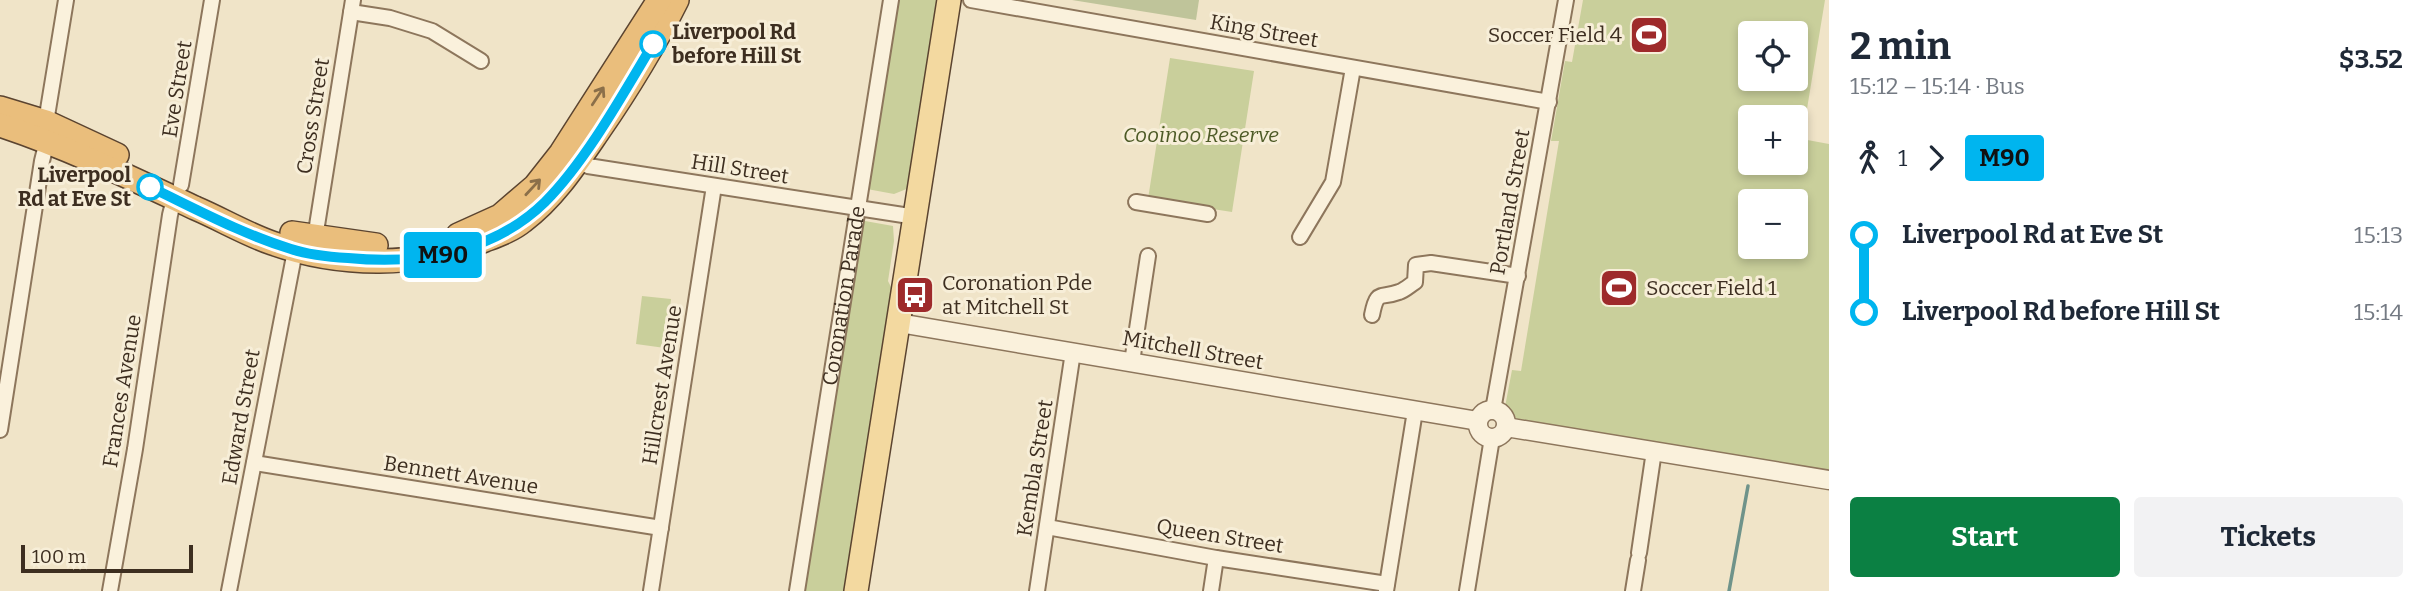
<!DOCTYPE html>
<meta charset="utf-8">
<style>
:root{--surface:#fff;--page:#f2f2f3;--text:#1f2937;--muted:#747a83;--accent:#0b8043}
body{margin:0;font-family:Bitter,serif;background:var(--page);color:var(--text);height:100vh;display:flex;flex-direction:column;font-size:26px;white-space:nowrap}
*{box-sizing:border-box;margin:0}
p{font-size:23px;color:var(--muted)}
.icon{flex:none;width:38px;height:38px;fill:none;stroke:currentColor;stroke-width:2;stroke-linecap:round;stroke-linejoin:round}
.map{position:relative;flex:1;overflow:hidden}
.sheet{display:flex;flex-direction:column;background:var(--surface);width:595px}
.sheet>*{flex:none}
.badge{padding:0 14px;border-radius:5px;font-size:24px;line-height:46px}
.controls{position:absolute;left:1738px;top:21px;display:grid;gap:14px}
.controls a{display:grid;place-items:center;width:70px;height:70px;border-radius:7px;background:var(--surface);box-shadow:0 4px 10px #0003;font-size:35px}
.scale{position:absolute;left:21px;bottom:18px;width:172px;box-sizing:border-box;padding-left:7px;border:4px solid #3d2e20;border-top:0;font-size:19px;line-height:24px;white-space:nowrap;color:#3d2e20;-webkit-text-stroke:5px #f7eed8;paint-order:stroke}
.map>.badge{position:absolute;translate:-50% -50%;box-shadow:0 0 0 4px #fff}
.legs{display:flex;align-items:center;gap:10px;height:77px;padding:0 21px;font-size:23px}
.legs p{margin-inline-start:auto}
.head{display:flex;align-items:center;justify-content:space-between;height:119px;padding:0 21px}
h1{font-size:38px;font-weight:700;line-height:52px}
.primary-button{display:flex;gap:14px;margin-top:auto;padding:14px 21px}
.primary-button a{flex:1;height:80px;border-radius:7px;background:var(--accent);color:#fff;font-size:28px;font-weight:700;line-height:80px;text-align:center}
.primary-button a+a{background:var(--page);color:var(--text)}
ul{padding:0 21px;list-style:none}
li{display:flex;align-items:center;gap:24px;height:77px;font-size:26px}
li i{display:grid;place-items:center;width:10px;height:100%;margin:0 9px;background:currentColor}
li i::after{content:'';width:18px;height:18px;margin:-9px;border:5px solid;border-radius:50%;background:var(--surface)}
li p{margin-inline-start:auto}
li:first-child i{background:linear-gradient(#0000 50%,currentColor 0)}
li:last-child i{background:linear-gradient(currentColor 50%,#0000 0)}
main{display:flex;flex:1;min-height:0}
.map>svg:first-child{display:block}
.green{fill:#c9cf9b;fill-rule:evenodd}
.cemetery{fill:#bfc49a}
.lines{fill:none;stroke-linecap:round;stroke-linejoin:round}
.stream{stroke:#6f938a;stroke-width:3.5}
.minor-casing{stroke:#8d765c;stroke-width:18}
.tertiary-casing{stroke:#8d765c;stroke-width:21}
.primary-casing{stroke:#5b4430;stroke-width:26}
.trunk-casing{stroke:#5b4430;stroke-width:26}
.minor{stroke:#faf1dc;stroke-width:14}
.tertiary{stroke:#faf1dc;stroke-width:18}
.primary{stroke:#f3d9a0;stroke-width:23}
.trunk{stroke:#eabe7c;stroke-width:23}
.oneway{stroke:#8b6f49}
.line-1-casing{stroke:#fff;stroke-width:16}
.line-1{stroke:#00b5ef;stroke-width:10}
.stop-1-dot{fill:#fff;stroke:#00b5ef;stroke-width:3.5}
.labels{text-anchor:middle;stroke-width:6;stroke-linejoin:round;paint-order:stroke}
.street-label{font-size:21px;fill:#3d2e20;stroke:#f7eed8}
.stop-label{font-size:21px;font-weight:bold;fill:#3d2e20;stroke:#f7eed8;text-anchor:start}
.poi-label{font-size:21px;fill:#3d2e20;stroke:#f7eed8;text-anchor:start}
.park-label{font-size:21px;font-style:italic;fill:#4d5a26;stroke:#f7eed8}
</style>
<main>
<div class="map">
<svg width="1829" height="591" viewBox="0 0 1829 591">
<rect width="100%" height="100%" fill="#f0e4c8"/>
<g class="green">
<polygon points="897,0 941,0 909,188 894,194 867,189"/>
<path d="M1583,0H1825L1802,139L1829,144V473L1517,419L1505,407L1512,370L1521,371L1559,141H1551L1565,61L1572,62ZM1750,33H1796V79H1750ZM1750,117H1796V163H1750ZM1750,201H1796V247H1750Z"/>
<polygon points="1170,58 1254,71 1232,212 1148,199"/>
<polygon points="865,221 893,226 894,241 888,281 892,289 844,591 805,591 861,228"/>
<polygon points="642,296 671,299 665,348 636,344"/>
</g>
<polygon class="cemetery" points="1072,0 1199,0 1196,20"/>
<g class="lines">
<polyline class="stream" points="1729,591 1748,486"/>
<g class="minor-casing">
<g id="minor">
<polyline points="971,0 1549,102"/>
<polyline points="351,12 390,18 432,31 481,61"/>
<polyline points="46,122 66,0"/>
<polyline points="572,158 588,166 916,217"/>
<polyline points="181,185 212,0"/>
<polyline points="1136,202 1208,214"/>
<polyline points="1300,237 1333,182 1353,68"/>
<polyline points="315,238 353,0"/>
<path d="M1372,315C1377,289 1380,299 1399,292C1405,290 1410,285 1415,282L1416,265L1431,263L1518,276"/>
<polyline points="1132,362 1148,256"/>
<polyline points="1493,410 1566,0"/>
<polyline points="0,430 42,161 47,141"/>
<polyline points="254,463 661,528"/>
<polyline points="1047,527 1216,558 1387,584"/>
<polyline points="1639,553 1654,451"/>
<polyline points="110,591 135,449 170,215 174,199"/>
<polyline points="229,591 295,251"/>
<polyline points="651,591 714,186"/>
<path id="s1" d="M797,591L891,0"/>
<polyline points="1037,591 1073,352"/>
<polyline points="1211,591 1216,558"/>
<polyline points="1386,591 1415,411"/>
<polyline points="1467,591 1492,438"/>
<polyline points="1633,591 1638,560"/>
</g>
</g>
<g class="tertiary-casing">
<g id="tertiary">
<polyline points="899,323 1478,421"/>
<circle cx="1492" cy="424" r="14"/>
<polyline points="1506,427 1829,480"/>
</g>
</g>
<g class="primary-casing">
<polyline id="primary" points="856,591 949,0"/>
</g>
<g class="trunk-casing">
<g id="trunk">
<polyline points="0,108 46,122 117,155"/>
<path d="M0,125C67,147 131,178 195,208C221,219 246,234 272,243C340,267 419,268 485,240C498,235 512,230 523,221C554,198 576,164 598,132C627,90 654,46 677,0"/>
<polyline points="292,233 376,245"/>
<polyline points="458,235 500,216 535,186 561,153 659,0"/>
</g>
</g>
<use href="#minor" class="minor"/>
<use href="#tertiary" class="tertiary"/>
<use href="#primary" class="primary"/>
<use href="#trunk" class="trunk"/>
</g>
<defs><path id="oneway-shaft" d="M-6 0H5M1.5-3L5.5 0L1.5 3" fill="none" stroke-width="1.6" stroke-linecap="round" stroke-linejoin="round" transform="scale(1.75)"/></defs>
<g class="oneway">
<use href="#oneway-shaft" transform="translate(598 96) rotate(-57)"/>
<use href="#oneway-shaft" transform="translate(533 187) rotate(-47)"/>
</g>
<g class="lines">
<g class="line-1-casing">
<path id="line-1" d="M150,187C196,209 242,234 291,249C309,255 330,257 348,258C419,265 493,253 545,202C586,161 623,94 653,44"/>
</g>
<use href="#line-1" class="line-1"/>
</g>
<defs>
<g id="stadium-square" transform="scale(2.0125)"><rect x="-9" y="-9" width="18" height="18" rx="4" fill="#9e2a2b" stroke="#f7eed8"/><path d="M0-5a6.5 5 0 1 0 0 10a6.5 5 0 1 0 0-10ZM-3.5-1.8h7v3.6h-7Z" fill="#fff"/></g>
<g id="bus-square" transform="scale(2.0125)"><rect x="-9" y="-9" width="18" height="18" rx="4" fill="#9e2a2b" stroke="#f7eed8"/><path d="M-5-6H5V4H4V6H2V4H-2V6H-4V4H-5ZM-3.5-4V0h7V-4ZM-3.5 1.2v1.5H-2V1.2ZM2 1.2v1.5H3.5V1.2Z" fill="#fff"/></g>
</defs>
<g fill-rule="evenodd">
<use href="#stadium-square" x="1649" y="35"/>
<use href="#stadium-square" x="1619" y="288"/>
<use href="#bus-square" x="915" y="295"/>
</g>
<g class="stop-1-dot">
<circle cx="653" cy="44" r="12"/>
<circle cx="150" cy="187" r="12"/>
</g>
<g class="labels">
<g class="street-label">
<text transform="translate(1264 31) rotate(10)" y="7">King Street</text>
<text transform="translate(177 89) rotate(-81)" y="7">Eve Street</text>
<text transform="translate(313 116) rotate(-81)" y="7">Cross Street</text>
<text transform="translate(740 169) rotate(9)" y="7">Hill Street</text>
<text transform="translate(1510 202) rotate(-80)" y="7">Portland Street</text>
<text dy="7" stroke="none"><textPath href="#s1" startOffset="299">Coronation Parade</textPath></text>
<text transform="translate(1193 350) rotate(10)" y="7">Mitchell Street</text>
<text transform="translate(662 385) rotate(-81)" y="7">Hillcrest Avenue</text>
<text transform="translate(122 391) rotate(-81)" y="7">Frances Avenue</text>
<text transform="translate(241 417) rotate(-80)" y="7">Edward Street</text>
<text transform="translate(1035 468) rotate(-81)" y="7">Kembla Street</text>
<text transform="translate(461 475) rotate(9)" y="7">Bennett Avenue</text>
<text transform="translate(1220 536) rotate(9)" y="7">Queen Street</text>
</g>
<g class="stop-label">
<text x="672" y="39">Liverpool Rd<tspan x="672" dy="24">before Hill St</tspan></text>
<text x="131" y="182" text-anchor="end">Liverpool<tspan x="131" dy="24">Rd at Eve St</tspan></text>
</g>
<g class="poi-label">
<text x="1622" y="42" text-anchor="end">Soccer Field 4</text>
<text x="942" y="290">Coronation Pde<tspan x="942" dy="24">at Mitchell St</tspan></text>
<text x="1646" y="295">Soccer Field 1</text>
</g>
<g class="park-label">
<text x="1201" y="142">Cooinoo Reserve</text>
</g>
</g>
</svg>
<div class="controls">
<a><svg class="icon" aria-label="locate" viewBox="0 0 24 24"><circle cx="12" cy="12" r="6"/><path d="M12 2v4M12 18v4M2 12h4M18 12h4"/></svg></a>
<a>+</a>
<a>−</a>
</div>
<div class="scale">100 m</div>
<b class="badge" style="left:443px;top:255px;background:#00b5ef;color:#111">M90</b>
</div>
<section class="sheet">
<div class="head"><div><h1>2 min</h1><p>15:12 – 15:14 · Bus</p></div><b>$3.52</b></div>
<div class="legs"><svg class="icon" aria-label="walk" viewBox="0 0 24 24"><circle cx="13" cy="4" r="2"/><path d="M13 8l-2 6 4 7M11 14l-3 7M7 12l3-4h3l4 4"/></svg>1<svg class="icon" aria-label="forward" viewBox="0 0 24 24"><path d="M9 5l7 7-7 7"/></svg><b class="badge" style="background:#00b5ef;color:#111">M90</b></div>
<ul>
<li><i style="color:#00b5ef"></i><b>Liverpool Rd at Eve St</b><p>15:13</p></li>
<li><i style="color:#00b5ef"></i><b>Liverpool Rd before Hill St</b><p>15:14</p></li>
</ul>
<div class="primary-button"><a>Start</a><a>Tickets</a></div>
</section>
</main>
